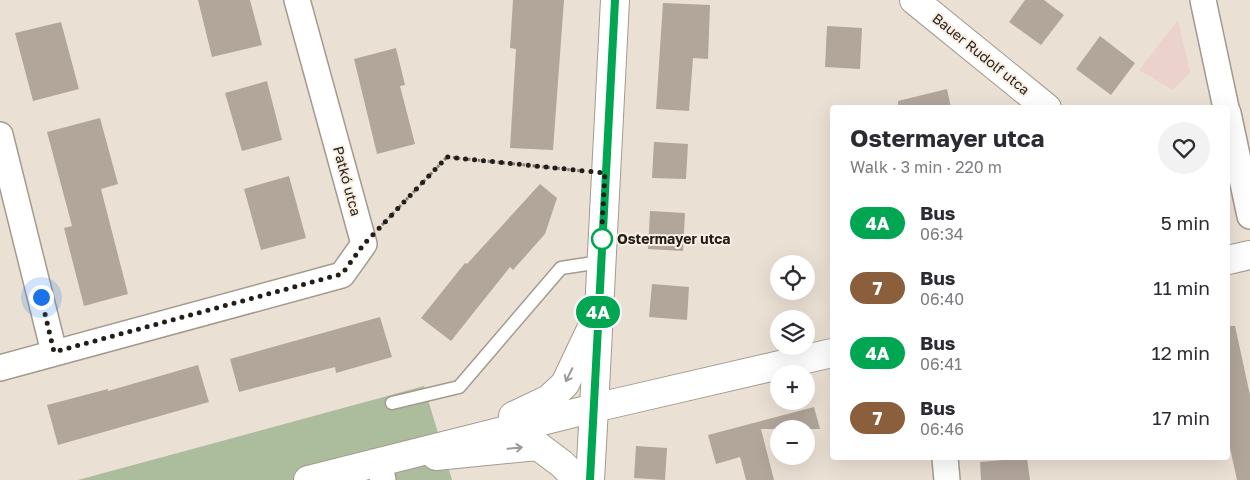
<!DOCTYPE html>
<meta charset="utf-8">
<style>
:root{--surface:#fff;--page:#f2f2f3;--text:#2b2b33;--muted:#7c7c81}
body{margin:0;font-family:"Golos Text",sans-serif;background:var(--page);color:var(--text);height:100vh;display:flex;flex-direction:column;font-size:19px;white-space:nowrap}
*{box-sizing:border-box;margin:0}
p{font-size:16px;color:var(--muted)}
.icon{flex:none;width:28px;height:28px;fill:none;stroke:currentColor;stroke-width:2;stroke-linecap:round;stroke-linejoin:round}
.map{position:relative;flex:1;overflow:hidden}
.details{position:absolute;left:830px;top:105px;width:400px;height:355px;display:flex;flex-direction:column;background:var(--surface);border-radius:5px;box-shadow:0 5px 20px #0002}
.details>*{flex:none}
.badge{padding:0 10px;border-radius:16px;font-size:18px;line-height:32px}
.fabs{position:absolute;left:770px;top:255px;display:grid;gap:10px}
.fabs a{display:grid;place-items:center;width:45px;height:45px;border-radius:50%;background:var(--surface);box-shadow:0 5px 20px #0002;font-size:25px}
.you{position:absolute;width:25px;height:25px;margin:-12px;border:4px solid #fff;border-radius:50%;background:#1a73e8;box-shadow:0 0 0 8px #1a73e833}
.map>.badge{position:absolute;translate:-50% -50%;box-shadow:0 0 0 2px #fff}
.round{display:grid;place-items:center;flex:none;width:52px;height:52px;border-radius:26px;background:var(--page)}
.overview{display:flex;align-items:center;justify-content:space-between;height:85px;padding:0 20px}
h1{font-size:24px;font-weight:700;line-height:38px}
ul{padding:0;list-style:none}
li{display:flex;align-items:center;gap:15px;height:65px;padding:0 20px}
li div{flex:1}
li b{display:block;font-size:19px}
li em{font-style:normal}
li .badge{min-width:55px;font-weight:700;text-align:center}
.map>svg:first-child{display:block}
.industrial{fill:#ecd2cd}
.grass{fill:#abbd9c}
.building{fill:#b2a69b}
.lines{fill:none;stroke-linecap:round;stroke-linejoin:round}
.service-casing{stroke:#a49a8e;stroke-width:15}
.minor-casing{stroke:#a49a8e;stroke-width:28}
.tertiary-casing{stroke:#a49a8e;stroke-width:30}
.secondary-casing{stroke:#a49a8e;stroke-width:30}
.path{stroke:#877f77;stroke-width:3;stroke-dasharray:2.5 2.5;stroke-linecap:butt}
.service{stroke:#fff;stroke-width:12}
.minor{stroke:#fff;stroke-width:25}
.tertiary{stroke:#fff;stroke-width:28}
.secondary{stroke:#fff;stroke-width:28}
.oneway{stroke:#9c9a98}
.line-casing{stroke:#fff;stroke-width:11}
.line{stroke:#00a651;stroke-width:8}
.walk{stroke:#221e1a;stroke-width:5;stroke-dasharray:0 9}
.stop-dot{fill:#fff;stroke:#00a651;stroke-width:2.5}
.labels{text-anchor:middle;stroke-width:4;stroke-linejoin:round;paint-order:stroke}
.street-label{font-size:14px;fill:#221e1a;stroke:#f9eee1}
.stop-label{font-size:14px;font-weight:bold;fill:#221e1a;stroke:#f9eee1;text-anchor:start}
</style>
<div class="map">
<svg width="1250" height="480" viewBox="0 0 1250 480">
<rect width="100%" height="100%" fill="#ebe0d4"/>
<polygon class="industrial" points="1178,20 1190,72 1173,90 1139,70"/>
<polygon class="grass" points="424,386 452,480 78,480"/>
<g class="building">
<polygon points="198,0 250,0 262,45 212,57"/>
<polygon points="513,0 564,0 553,150 510,148 516,49 510,48"/>
<polygon points="1025,0 1044,0 1064,15 1041,45 1009,22"/>
<polygon points="663,3 710,5 708,59 693,58 689,111 656,109"/>
<polygon points="61,22 79,89 33,101 15,33"/>
<polygon points="827,26 862,28 860,69 825,67"/>
<polygon points="1100,36 1135,63 1111,95 1076,69"/>
<polygon points="396,48 405,85 400,86 415,144 377,154 354,59"/>
<polygon points="267,81 282,140 242,151 225,93"/>
<polygon points="947,89 951,108 898,108 898,101"/>
<polygon points="100,118 118,184 101,189 128,294 84,306 64,228 72,226 47,132"/>
<polygon points="654,142 688,144 686,179 652,178"/>
<polygon points="289,176 306,238 261,250 244,189"/>
<polygon points="540,184 557,198 545,234 513,270 510,267 451,341 421,318 465,263 467,264"/>
<polygon points="650,211 685,213 683,251 648,249"/>
<polygon points="652,284 689,287 687,320 649,317"/>
<polygon points="380,317 392,357 336,373 335,367 239,392 230,359"/>
<polygon points="1228,326 1235,326 1250,395 1250,480 1237,480 1228,439"/>
<polygon points="198,365 209,402 58,445 47,405 108,389 108,391"/>
<polygon points="814,407 820,429 761,429 774,480 746,480 740,457 716,464 708,435"/>
<polygon points="636,446 667,448 665,480 634,478"/>
<polygon points="1027,458 1030,480 981,480 980,462"/>
</g>
<g class="lines">
<g class="service-casing">
<polyline id="service" points="392,403 459,387 561,268 600,262"/>
</g>
<g class="minor-casing">
<g id="minor">
<polyline points="1203,0 1226,108"/>
<polyline points="1228,113 1250,216"/>
<polyline points="0,135 54,352"/>
<polyline points="0,368 342,275 364,244 297,0"/>
<polyline points="945,458 947,480"/>
<polyline points="379,462 383,480"/>
</g>
</g>
<g class="tertiary-casing">
<g id="tertiary">
<polyline points="914,0 1047,108"/>
<polyline points="1228,260 1250,255"/>
<polyline points="436,456 538,446 562,464 578,480"/>
<polyline points="590,480 594,408 832,353"/>
</g>
</g>
<g class="secondary-casing">
<g id="secondary">
<polyline points="513,416 549,399 565,384 593,325"/>
<polyline points="308,480 594,408 615,0"/>
</g>
</g>
<polyline class="path" points="382,225 447,157 583,171"/>
<use href="#service" class="service"/>
<use href="#minor" class="minor"/>
<use href="#tertiary" class="tertiary"/>
<use href="#secondary" class="secondary"/>
</g>
<defs><path id="oneway-shaft" d="M-6 0H5M1.5-3L5.5 0L1.5 3" fill="none" stroke-width="1.6" stroke-linecap="round" stroke-linejoin="round" transform="scale(1.25)"/></defs>
<g class="oneway">
<use href="#oneway-shaft" transform="translate(569 375) rotate(116)"/>
<use href="#oneway-shaft" transform="translate(515 448) rotate(-6)"/>
</g>
<g class="lines">
<g class="line-casing">
<polyline id="line" points="590,480 615,0"/>
</g>
<use href="#line" class="line"/>
<polyline class="walk" points="41,297 54,352 342,274 364,244 447,157 605,173 601,244 602,239"/>
</g>
<circle class="stop-dot" cx="602" cy="239" r="10"/>
<g class="labels">
<g class="street-label">
<text transform="translate(981 54) rotate(39)" y="5">Bauer Rudolf utca</text>
<text transform="translate(347 181) rotate(75)" y="5">Patkó utca</text>
</g>
<g class="stop-label">
<text x="617" y="244">Ostermayer utca</text>
</g>
</g>
</svg>
<div class="fabs">
<a><svg class="icon" aria-label="locate" viewBox="0 0 24 24"><circle cx="12" cy="12" r="6"/><path d="M12 2v4M12 18v4M2 12h4M18 12h4"/></svg></a>
<a><svg class="icon" aria-label="layers" viewBox="0 0 24 24"><path d="M12 4l9 5-9 5-9-5zM3 14l9 5 9-5"/></svg></a>
<a>+</a>
<a>−</a>
</div>
<div class="you" style="left:41px;top:297px"></div>
<b class="badge" style="left:598px;top:312px;background:#00a651;color:#fff">4A</b>
<section class="details">
<div class="overview"><div><h1>Ostermayer utca</h1><p>Walk · 3 min · 220 m</p></div><a class="round"><svg class="icon" aria-label="heart" viewBox="0 0 24 24"><path d="M12 20l-8-8c-3-5 5-10 8-4 3-6 11-1 8 4z"/></svg></a></div>
<ul>
<li><span class="badge" style="background:#00a651;color:#fff">4A</span><div><b>Bus</b><p>06:34</p></div><em>5 min</em></li>
<li><span class="badge" style="background:#8b5e3c;color:#fff">7</span><div><b>Bus</b><p>06:40</p></div><em>11 min</em></li>
<li><span class="badge" style="background:#00a651;color:#fff">4A</span><div><b>Bus</b><p>06:41</p></div><em>12 min</em></li>
<li><span class="badge" style="background:#8b5e3c;color:#fff">7</span><div><b>Bus</b><p>06:46</p></div><em>17 min</em></li>
</ul>
</section>
</div>
